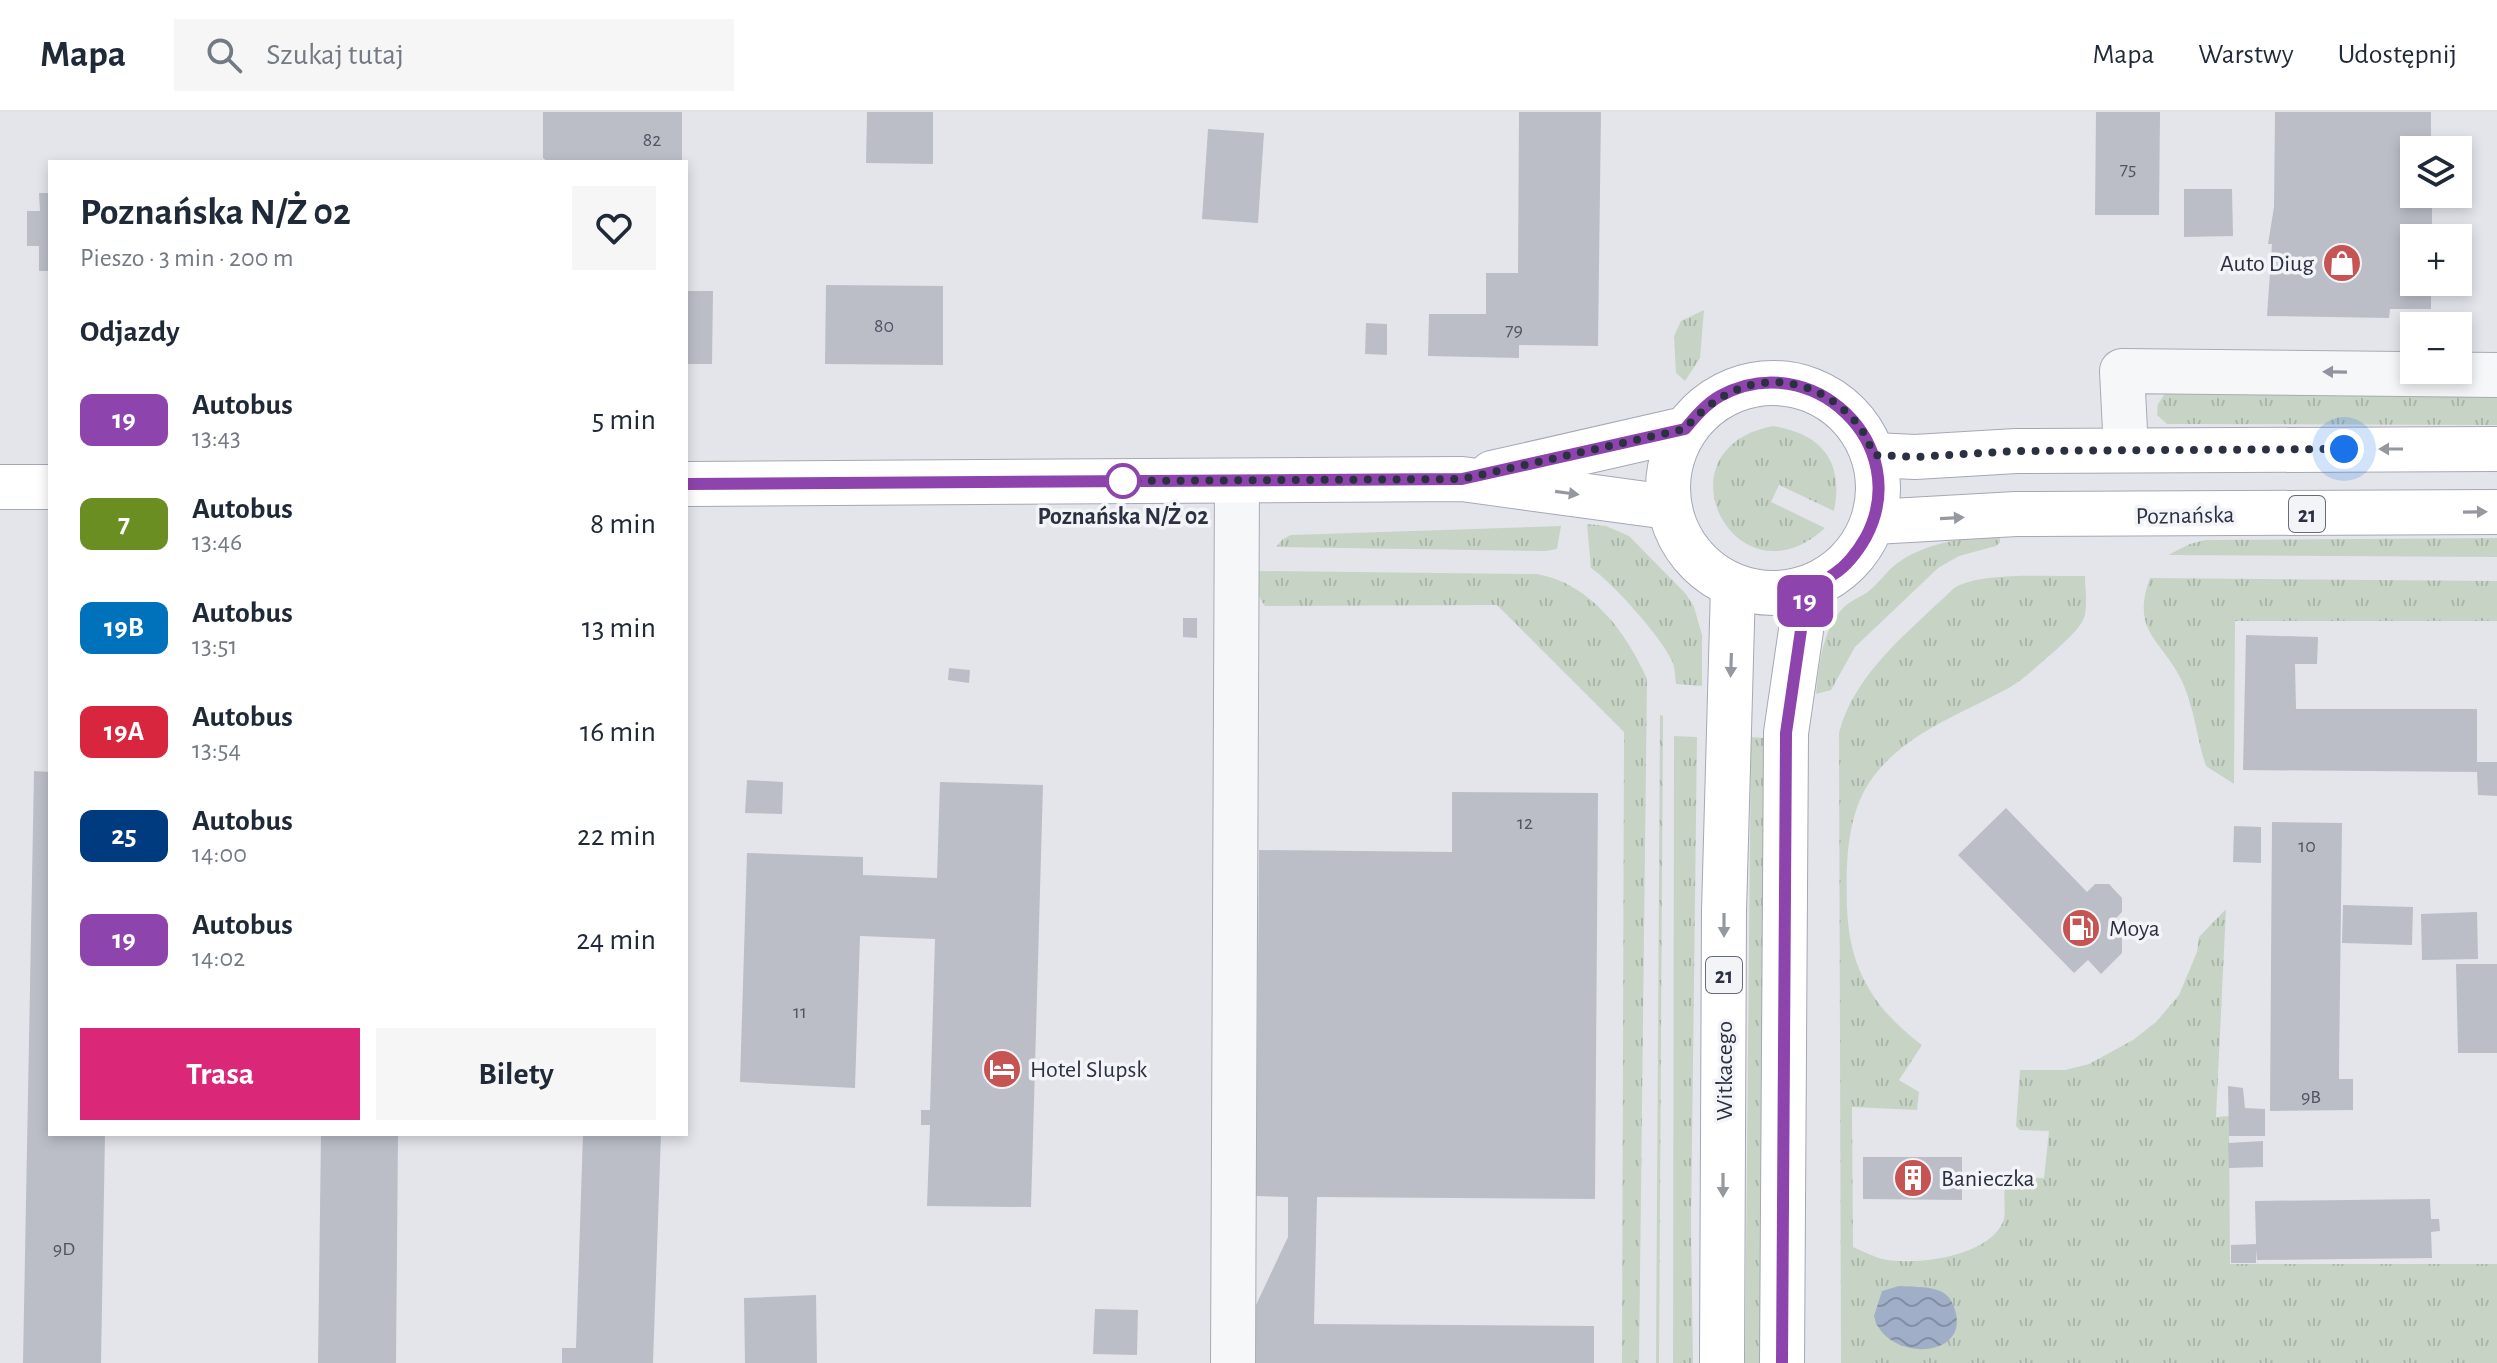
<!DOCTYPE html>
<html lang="pl">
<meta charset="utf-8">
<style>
:root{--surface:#fff;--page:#f6f6f7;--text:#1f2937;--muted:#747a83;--line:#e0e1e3;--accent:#db2777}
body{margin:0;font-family:"Alegreya Sans",sans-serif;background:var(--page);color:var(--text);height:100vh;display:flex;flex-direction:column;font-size:30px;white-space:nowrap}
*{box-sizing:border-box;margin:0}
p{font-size:26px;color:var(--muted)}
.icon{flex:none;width:44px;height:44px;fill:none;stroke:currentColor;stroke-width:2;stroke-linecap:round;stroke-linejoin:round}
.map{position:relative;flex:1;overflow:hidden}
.drawer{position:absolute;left:48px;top:48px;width:640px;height:976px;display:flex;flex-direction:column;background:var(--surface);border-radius:0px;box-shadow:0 4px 12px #0003}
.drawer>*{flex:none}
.badge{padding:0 16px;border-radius:12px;font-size:28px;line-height:52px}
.controls{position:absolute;left:2400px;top:24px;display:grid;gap:16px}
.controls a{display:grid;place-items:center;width:72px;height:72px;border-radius:0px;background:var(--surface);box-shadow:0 4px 12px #0003;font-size:40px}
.you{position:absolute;width:40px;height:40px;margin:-20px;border:6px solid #fff;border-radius:50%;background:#1a73e8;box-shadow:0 0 0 12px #1a73e833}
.map>.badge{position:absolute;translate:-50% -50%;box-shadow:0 0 0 4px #fff}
h2{padding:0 32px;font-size:30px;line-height:72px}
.round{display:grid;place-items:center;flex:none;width:84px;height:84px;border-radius:0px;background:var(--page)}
.overview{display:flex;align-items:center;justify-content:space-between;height:136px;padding:0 32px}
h1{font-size:38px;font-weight:700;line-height:60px}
.primary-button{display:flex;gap:16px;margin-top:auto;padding:16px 32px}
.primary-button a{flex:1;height:92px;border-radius:0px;background:var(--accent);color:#fff;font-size:32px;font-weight:700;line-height:92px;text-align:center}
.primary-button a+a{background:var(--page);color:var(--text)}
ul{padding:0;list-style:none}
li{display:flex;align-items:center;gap:24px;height:104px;padding:0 32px}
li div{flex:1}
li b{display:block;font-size:30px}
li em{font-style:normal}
li .badge{min-width:88px;font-weight:700;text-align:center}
header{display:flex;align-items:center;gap:48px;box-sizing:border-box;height:112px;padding:0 40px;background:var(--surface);border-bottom:2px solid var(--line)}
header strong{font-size:38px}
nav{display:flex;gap:44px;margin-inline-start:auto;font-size:28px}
.search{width:560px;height:72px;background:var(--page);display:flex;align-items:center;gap:20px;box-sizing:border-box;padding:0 28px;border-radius:0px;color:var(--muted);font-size:30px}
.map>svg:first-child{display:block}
.grass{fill:url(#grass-tufts)}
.water{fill:url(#water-waves)}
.building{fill:#bbbec7}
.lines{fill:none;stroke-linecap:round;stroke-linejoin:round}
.minor-casing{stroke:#a9abb5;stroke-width:46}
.major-casing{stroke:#a4a8b6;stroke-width:46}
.minor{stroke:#f6f7f9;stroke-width:44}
.major{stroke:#fff;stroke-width:44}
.oneway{fill:#91949e}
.oneway2{fill:#9698a0}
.line-casing{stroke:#fff;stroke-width:18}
.line{stroke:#8e44ad;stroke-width:12}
.walk{stroke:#2c3142;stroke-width:8;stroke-dasharray:0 14.4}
.stop-dot{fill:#fff;stroke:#8e44ad;stroke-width:4}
.labels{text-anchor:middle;stroke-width:7;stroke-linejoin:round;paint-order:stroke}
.number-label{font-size:20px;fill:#505463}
.shield{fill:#f3f4f8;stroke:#686c79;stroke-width:2}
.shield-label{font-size:22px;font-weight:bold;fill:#2c3142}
.poi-label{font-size:24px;fill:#2c3142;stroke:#f3f4f8;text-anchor:start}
.street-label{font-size:24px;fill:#2c3142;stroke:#f3f4f8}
.stop-label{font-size:24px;font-weight:bold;fill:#2c3142;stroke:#f3f4f8}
</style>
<header>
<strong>Mapa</strong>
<div class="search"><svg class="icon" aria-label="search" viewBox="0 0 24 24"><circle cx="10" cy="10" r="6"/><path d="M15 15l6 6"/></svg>Szukaj tutaj</div>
<nav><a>Mapa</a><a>Warstwy</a><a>Udostępnij</a></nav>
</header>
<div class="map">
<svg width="2497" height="1251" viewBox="0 0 2497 1251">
<defs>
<pattern id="grass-tufts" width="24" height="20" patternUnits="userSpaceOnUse" patternTransform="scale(2)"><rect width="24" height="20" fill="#c7d4c5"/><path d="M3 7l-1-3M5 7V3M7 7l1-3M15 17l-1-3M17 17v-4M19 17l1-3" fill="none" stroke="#abb6aa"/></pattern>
<pattern id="water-waves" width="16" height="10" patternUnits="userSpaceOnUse" patternTransform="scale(2)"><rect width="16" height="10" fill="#a1aec8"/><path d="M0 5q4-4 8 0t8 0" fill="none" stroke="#838ea4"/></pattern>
</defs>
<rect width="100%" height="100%" fill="#e4e5eb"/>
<g class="grass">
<polygon points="1704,198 1700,246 1685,269 1676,261 1674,224 1681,209"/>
<polygon points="2166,280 2497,281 2497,313 2167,312 2157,303 2158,292"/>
<path d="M1773,314C1822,322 1844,349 1834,399L1779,373L1771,390L1825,416C1736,498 1653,337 1773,314Z"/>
<path d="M1587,412L1606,414L1629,424L1686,482L1694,495L1702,523V574L1676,572C1675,563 1675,554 1671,547C1659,523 1613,471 1591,456Z"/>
<polygon points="1561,414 1557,437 1546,439 1276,435 1283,427 1291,423"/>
<path d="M2000,420V430L1996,434L1959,444L1938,456L1855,535L1831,578L1816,582C1819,554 1822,518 1843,496C1851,488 1861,485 1869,479C1879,471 1886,460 1895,453C1923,430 1966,427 2000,420Z"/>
<polygon points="2497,426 2497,445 2168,443 2190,432 2205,428"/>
<path d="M1259,459L1537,462C1590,471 1627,521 1647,567L1639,1251H1622L1624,620L1497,493L1265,494C1257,483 1254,472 1259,459Z"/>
<path d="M2085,464C2085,478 2088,493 2084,506C2079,518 2065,529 2056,538C2039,552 2023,569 2003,579C1955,605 1901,623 1869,671C1846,706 1846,754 1847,795C1849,857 1874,897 1922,933L1899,968L1919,980L1917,998L1852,995L1853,1135C1862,1139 1873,1144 1882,1147C1915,1154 1988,1145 2003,1110C2007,1099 2002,1084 2006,1073L2018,1066H2044L2049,1019L2020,1018L2016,1014L2020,958H2065L2089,952L2133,928L2156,910L2179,883L2197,840L2199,825L2226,797L2216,1005L2229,1004L2230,1152H2497V1251H1841L1839,621C1854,561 1911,518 1954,476C1982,459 2051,465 2085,464Z"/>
<path d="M2150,466L2497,469V509H2235L2234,672L2206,654C2197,628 2195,600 2184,574C2166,529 2129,523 2150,466Z"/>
<polygon points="1660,603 1663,604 1659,1251 1656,1251"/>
<polygon points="1674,624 1697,625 1691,1112 1693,1251 1673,1251"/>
<polygon points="1751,625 1764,626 1764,1251 1745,1251"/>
</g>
<path class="water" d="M1899,1174C1911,1175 1926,1174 1937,1178C1946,1180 1951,1187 1954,1195C1974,1248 1885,1251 1874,1204L1882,1179Z"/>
<g class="building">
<polygon points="543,0 682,0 682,50 548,50 543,46"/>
<polygon points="867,0 933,0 933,52 866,51"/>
<polygon points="1519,0 1601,0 1598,234 1519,233 1519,246 1428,244 1429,202 1486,202 1486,161 1518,161"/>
<polygon points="2096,0 2160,0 2159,103 2095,103"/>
<polygon points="2275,0 2431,0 2431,38 2414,38 2414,82 2431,82 2432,96 2432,126 2414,126 2414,170 2431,170 2431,197 2390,197 2389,206 2267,204 2272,132 2268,132 2274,95"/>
<polygon points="1208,17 1264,21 1258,111 1202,107"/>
<polygon points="2184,77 2232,77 2233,124 2184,125"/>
<polygon points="39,81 50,81 50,159 39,159 39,134 27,134 27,99 40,99"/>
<polygon points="826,173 943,174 943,253 825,252"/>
<polygon points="686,179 713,179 712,252 686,252"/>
<polygon points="1366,211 1387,212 1387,243 1365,242"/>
<polygon points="1183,506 1197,506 1197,526 1183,525"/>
<polygon points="2246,523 2318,525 2317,552 2295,552 2296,597 2477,597 2477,650 2497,650 2497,684 2478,683 2477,660 2243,658"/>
<polygon points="949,556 970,558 969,571 948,568"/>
<polygon points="34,659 50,660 50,1022 105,1022 101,1251 23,1251"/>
<polygon points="747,668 783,670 782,702 745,701"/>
<polygon points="940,670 1043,673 1031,1095 927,1094 930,1013 921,1013 921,998 930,998 935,827 860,824 855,976 740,970 747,741 863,745 863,763 937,766"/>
<polygon points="1452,680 1598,681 1595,1087 1317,1085 1314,1212 1594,1214 1594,1251 1254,1251 1256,1193 1288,1125 1288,1085 1256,1084 1259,738 1452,740"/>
<polygon points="2006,696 2087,780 2095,772 2109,772 2122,786 2122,800 2109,813 2122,826 2122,841 2101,862 2088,848 2074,861 1958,743"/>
<polygon points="2272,710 2342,711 2339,958 2339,967 2353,967 2353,998 2270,999"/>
<polygon points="2234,714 2261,715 2261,751 2233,750"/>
<polygon points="2343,793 2413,795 2412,833 2342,831"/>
<polygon points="2477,800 2478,847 2422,848 2421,802"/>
<polygon points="2456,852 2497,852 2497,941 2458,941"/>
<polygon points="2228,974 2243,976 2245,996 2265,997 2265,1024 2229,1024"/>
<polygon points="321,1022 398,1022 396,1251 318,1251"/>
<polygon points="583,1022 661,1022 653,1251 562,1251 562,1236 576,1236"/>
<polygon points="2263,1029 2263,1055 2229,1056 2228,1031"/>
<polygon points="1863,1045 1962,1045 1962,1088 1863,1087"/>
<polygon points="2430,1087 2431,1107 2439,1107 2440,1119 2431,1120 2432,1146 2257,1148 2256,1138 2256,1151 2231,1151 2231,1133 2256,1132 2255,1089"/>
<polygon points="816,1183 817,1251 745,1251 744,1186"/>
<polygon points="1095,1197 1138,1198 1137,1243 1093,1242"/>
</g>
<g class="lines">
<g class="minor-casing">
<g id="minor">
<polyline points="2126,338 2122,259 2497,263"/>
<polyline points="1233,1251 1237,369"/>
</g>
</g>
<g class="major-casing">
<g id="major">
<circle cx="1773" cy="376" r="105"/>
<polyline points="1874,343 1915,345 2016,339 2497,337"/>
<polyline points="1492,361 1685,317"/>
<polyline points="686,372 1462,367 1668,395"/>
<polyline points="0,375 50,375"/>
<polyline points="1874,410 2016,402 2497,400"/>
<polyline points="1722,1251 1724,799 1733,475"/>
<polyline points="1782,1251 1786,621 1807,477"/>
</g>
</g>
<use href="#minor" class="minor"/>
<use href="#major" class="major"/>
</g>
<defs><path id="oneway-solid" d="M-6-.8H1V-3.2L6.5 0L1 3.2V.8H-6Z" transform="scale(2)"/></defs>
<use class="oneway" href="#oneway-solid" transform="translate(2335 260) rotate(-179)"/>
<g class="oneway2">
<use href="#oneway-solid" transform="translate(2391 337) rotate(180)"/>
<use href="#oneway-solid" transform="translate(1567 381) rotate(8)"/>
<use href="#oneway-solid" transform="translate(2475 400) rotate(-1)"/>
<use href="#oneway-solid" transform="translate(1952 406) rotate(-3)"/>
<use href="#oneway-solid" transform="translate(1731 553) rotate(92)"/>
<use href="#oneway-solid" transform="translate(1724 813) rotate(90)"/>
<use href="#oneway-solid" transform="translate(1723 1073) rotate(90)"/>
</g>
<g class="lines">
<g class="line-casing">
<path id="line" d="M686,372L1462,367L1685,317C1695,305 1706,292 1720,284C1811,234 1915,332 1866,425C1858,439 1848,453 1834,462C1826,468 1816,472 1807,477L1786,621L1782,1251"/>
</g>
<use href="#line" class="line"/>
<path class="walk" d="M1123,369L1462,367L1685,317C1732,260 1804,252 1856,310C1864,319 1869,332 1874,343L1915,345L2016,339L2344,337"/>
</g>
<defs>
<g id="shop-disc" transform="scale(2)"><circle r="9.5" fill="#c65452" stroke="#f3f4f8"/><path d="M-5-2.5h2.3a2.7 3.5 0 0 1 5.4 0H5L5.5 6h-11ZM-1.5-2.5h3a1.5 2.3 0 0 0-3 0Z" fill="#fff"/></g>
<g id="fuel-disc" transform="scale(2)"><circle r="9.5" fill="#c65452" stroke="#f3f4f8"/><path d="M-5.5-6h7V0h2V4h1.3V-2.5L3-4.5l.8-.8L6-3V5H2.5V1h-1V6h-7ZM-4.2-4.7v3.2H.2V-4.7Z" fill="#fff"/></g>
<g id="hotel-disc" transform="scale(2)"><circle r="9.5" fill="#c65452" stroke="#f3f4f8"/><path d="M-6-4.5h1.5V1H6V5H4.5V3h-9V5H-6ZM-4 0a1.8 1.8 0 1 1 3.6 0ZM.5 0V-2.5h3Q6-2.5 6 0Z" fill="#fff"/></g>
<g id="building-disc" transform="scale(2)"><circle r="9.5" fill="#c65452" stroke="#f3f4f8"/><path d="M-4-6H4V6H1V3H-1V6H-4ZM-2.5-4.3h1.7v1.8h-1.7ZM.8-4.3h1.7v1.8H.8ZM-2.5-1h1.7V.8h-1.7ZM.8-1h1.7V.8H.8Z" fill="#fff"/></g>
</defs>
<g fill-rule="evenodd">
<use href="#shop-disc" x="2342" y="151"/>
<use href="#fuel-disc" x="2081" y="816"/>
<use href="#hotel-disc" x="1002" y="957"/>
<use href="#building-disc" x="1913" y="1066"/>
</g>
<circle class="stop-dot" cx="1123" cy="369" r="16"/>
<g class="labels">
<g class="number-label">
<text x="652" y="34">82</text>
<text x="2128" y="63">75</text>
<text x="884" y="220">80</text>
<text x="1514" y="224">79</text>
<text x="1525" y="717">12</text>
<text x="2307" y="740">10</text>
<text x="800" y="906">11</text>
<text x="2311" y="991">9B</text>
<text x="64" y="1143">9D</text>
</g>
<g class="shield">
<rect x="2289" y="384" width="36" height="36" rx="6"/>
<rect x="1706" y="845" width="36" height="36" rx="6"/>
</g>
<g class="shield-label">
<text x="2307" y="410">21</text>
<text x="1724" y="871">21</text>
</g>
<g class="poi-label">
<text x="2314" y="159" text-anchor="end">Auto Diug</text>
<text x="2109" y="824">Moya</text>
<text x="1030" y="965">Hotel Slupsk</text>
<text x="1941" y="1074">Banieczka</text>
</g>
<g class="street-label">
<text transform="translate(2185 403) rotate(-1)" y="8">Poznańska</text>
<text transform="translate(1724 959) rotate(-90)" y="8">Witkacego</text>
</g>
<g class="stop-label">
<text x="1123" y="412">Poznańska N/Ż 02</text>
</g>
</g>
</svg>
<div class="controls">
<a><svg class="icon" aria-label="layers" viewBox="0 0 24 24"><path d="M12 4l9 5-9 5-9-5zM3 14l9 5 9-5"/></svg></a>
<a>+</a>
<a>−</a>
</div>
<div class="you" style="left:2344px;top:337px"></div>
<b class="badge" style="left:1805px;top:489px;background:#8e44ad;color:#fff">19</b>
<section class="drawer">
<div class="overview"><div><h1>Poznańska N/Ż 02</h1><p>Pieszo · 3 min · 200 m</p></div><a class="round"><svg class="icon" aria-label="heart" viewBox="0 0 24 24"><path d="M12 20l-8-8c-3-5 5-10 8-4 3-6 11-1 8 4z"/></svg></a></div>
<h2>Odjazdy</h2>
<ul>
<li><span class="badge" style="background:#8e44ad;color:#fff">19</span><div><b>Autobus</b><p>13:43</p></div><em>5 min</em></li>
<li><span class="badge" style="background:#6b8e23;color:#fff">7</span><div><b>Autobus</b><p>13:46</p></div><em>8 min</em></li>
<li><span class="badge" style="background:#0072bc;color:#fff">19B</span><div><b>Autobus</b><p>13:51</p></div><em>13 min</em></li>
<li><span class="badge" style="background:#d7263d;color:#fff">19A</span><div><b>Autobus</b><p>13:54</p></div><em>16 min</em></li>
<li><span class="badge" style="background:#003b80;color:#fff">25</span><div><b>Autobus</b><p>14:00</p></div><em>22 min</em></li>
<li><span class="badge" style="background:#8e44ad;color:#fff">19</span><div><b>Autobus</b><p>14:02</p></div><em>24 min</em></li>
</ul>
<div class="primary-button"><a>Trasa</a><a>Bilety</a></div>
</section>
</div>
